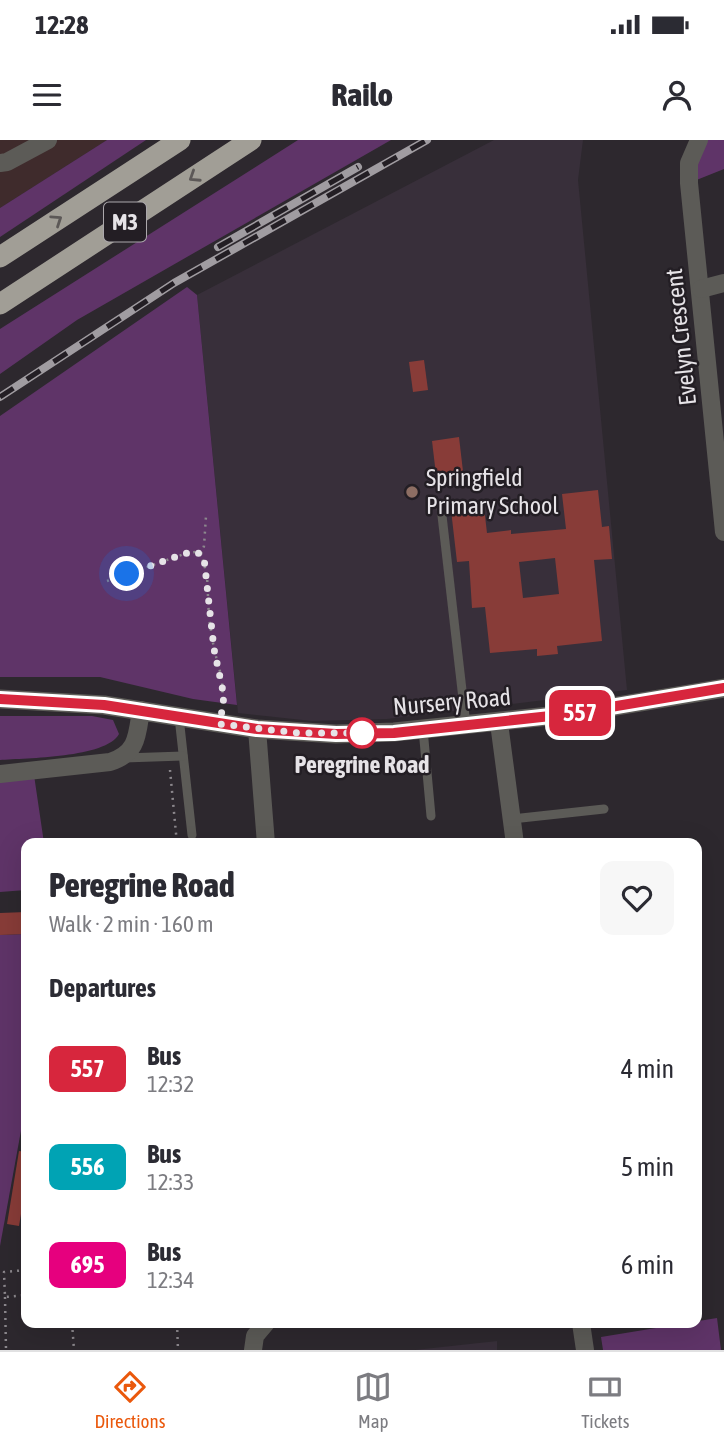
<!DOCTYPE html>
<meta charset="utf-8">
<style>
:root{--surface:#fff;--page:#f7f7f7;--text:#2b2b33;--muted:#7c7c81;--line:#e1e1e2;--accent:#ea580c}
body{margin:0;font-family:"Asap Condensed",sans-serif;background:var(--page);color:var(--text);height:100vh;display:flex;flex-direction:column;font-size:26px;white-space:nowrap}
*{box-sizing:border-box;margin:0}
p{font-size:23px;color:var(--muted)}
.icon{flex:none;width:38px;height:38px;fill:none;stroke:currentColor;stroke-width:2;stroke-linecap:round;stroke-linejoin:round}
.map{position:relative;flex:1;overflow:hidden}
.details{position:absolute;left:21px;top:698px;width:681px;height:490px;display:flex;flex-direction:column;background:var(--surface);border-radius:14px;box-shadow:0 7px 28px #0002}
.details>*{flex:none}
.badge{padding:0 14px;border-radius:10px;font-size:24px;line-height:46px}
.you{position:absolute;width:35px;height:35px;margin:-18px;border:5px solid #fff;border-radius:50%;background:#1a73e8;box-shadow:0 0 0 10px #1a73e833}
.map>.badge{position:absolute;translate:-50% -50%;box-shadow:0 0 0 4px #fff}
h2{padding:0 28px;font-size:26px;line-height:63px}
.round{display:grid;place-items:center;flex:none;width:74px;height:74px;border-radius:14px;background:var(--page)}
.head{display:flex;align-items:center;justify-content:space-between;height:119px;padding:0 28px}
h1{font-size:33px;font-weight:800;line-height:52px}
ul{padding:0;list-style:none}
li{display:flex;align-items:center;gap:21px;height:98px;padding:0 28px}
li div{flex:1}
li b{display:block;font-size:26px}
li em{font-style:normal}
li .badge{min-width:77px;font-weight:700;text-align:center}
.status{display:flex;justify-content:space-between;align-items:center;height:49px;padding:0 35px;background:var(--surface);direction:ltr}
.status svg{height:19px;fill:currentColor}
header{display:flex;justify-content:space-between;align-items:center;height:91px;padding:0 28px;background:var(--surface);font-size:32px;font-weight:800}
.tab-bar{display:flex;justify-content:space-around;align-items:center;height:98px;border-top:2px solid var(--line);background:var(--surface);font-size:19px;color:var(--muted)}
.tab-bar a{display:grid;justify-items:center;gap:4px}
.tab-bar .selected{color:var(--accent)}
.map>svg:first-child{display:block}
.industrial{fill:#3f2b2c}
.built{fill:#382f3a}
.green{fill:#5f3468}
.building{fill:#883c38;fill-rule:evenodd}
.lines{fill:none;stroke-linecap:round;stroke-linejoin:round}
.path{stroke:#8c888d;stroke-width:2.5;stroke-dasharray:2 5;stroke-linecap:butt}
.service{stroke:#5c5b57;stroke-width:9}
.minor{stroke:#5c5b57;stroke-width:18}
.tertiary{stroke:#5c5b57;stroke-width:19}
.motorway{stroke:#a19e96;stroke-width:21}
.rail-casing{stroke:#a09ca1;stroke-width:8}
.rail{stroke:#231e24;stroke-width:5;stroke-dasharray:16;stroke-linecap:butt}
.oneway{stroke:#5c5857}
.line-casing{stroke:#fff;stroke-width:16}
.line{stroke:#d7263d;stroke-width:10}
.walk{stroke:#e6e3e7;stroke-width:7;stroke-dasharray:0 12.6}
.education-dot{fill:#8d6e63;stroke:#231e24;stroke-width:2.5}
.stop-dot{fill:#fff;stroke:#d7263d;stroke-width:3.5}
.labels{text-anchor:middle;stroke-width:5;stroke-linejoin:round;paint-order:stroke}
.shield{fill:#231e24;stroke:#aca8ac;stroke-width:2}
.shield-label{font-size:23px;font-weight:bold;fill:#e6e3e7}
.street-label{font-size:24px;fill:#e6e3e7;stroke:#231e24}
.poi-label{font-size:24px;fill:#e6e3e7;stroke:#231e24;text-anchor:start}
.stop-label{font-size:24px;font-weight:bold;fill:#e6e3e7;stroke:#231e24}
</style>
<div class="status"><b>12:28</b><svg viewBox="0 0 49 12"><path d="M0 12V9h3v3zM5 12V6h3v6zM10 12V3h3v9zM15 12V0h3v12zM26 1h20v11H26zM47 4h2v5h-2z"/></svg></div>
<header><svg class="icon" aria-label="menu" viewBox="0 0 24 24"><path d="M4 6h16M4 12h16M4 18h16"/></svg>Railo<svg class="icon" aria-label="person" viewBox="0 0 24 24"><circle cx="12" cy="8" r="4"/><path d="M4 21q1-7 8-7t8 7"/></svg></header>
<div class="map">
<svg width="724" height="1210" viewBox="0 0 724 1210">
<rect width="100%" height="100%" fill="#2d282e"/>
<polygon class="industrial" points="0,0 107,0 0,68"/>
<g class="built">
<polygon points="494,0 583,0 578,40 627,550 387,579 312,581 238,573 197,155"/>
<polygon points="497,1201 497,1210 415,1210"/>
</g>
<g class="green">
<polygon points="107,0 146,0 0,97 0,68"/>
<polygon points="298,0 391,0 77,180 0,234 0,189"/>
<polygon points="699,0 724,0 724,29 689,43"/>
<polygon points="187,147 197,155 237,565 193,559 100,537 0,537 0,276"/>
<path d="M0,576H92L113,580L119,594C106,618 26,618 0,620Z"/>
<polygon points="34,635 44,703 26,704 26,750 0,752 0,639"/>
<polygon points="26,794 26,963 0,1106 0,795"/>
<polygon points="717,1178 721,1210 603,1210 601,1197"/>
</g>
<g class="building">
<polygon points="424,220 428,250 413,252 409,222"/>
<polygon points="459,297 464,340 437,343 432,301"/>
<path d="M598,350L602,387L609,386L612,419L594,420L602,501L557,506L558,514L537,516V509L490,513L485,467L472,468L469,421L457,422L451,370L484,367L487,393L511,390V394L566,389L562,354ZM555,418L559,454L523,458L519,422Z"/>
<polygon points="26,772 26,794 0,795 0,773"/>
<polygon points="19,1011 26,1012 26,1044 19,1086 7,1084"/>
</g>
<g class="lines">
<g class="path">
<polyline points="201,414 204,406 206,376"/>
<polyline points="107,441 187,413 196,412 201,414 207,435 209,478 214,509 222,539 223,564"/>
<polyline points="170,630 177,704"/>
<polyline points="240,704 248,703"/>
<polyline points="26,1130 4,1132 5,1157 26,1155"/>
<polyline points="5,1157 6,1210"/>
<polyline points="72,1183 74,1210"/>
<polyline points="177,1183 178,1210"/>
</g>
<g class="service">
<polyline points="441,367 466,585"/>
<polyline points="179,577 192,695"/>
<polyline points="423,589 431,676"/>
<polyline points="124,618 183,616"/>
<polyline points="512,679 604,669"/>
</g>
<g class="minor">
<polyline points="699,0 689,23 689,43 724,392"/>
<polyline points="0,23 7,22 48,0"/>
<polyline points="701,149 724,143"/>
<polyline points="499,583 515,704"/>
<polyline points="257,589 266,704"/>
<path d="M0,634L110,622C138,613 137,595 141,570"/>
<polyline points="581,1183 585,1210"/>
<polyline points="253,1210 255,1196 266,1183"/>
</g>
<polyline class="tertiary" points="0,559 104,565 257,589 336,594 394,592 569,574 724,548"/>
<g class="motorway">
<polyline points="0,117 180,0"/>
<polyline points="0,164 251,0"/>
</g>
<g class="rail-casing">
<g id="rail">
<polyline points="218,107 358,27"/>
<polyline points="0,257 174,143 427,0"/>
</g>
</g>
<use href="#rail" class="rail"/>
</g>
<defs><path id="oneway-chevron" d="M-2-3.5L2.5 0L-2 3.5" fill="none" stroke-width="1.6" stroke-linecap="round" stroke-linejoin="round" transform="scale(1.75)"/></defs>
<g class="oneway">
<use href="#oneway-chevron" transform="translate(194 37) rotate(147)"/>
<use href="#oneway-chevron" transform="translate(57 80) rotate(-34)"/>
</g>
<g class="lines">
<g class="line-casing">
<polyline id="line" points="0,559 104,565 257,589 336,594 394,593 569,574 724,548"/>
</g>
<use href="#line" class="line"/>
<polyline class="walk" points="127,434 187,413 197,412 204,418 214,509 224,556 220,584 298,593 362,593"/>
</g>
<circle class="education-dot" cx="412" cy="352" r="7"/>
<circle class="stop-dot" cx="362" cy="593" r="14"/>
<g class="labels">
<rect class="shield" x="104" y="62.5" width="42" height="39" rx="5"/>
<g class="shield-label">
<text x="125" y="90">M3</text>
</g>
<g class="street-label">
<text transform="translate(681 197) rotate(-96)" y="8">Evelyn Crescent</text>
<text transform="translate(452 562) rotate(-5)" y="8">Nursery Road</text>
</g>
<g class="poi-label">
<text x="426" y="346">Springfield<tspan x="426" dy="28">Primary School</tspan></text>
</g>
<g class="stop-label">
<text x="362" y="633">Peregrine Road</text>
</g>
</g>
</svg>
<div class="you" style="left:127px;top:434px"></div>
<b class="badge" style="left:580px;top:573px;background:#d7263d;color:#fff">557</b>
<section class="details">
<div class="head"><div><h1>Peregrine Road</h1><p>Walk · 2 min · 160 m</p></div><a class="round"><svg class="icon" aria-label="heart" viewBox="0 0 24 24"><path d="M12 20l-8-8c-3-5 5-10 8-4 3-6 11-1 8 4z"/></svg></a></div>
<h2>Departures</h2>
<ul>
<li><span class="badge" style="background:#d7263d;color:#fff">557</span><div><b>Bus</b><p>12:32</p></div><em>4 min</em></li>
<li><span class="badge" style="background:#00a3b4;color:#fff">556</span><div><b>Bus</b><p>12:33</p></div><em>5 min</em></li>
<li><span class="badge" style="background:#e6007e;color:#fff">695</span><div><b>Bus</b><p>12:34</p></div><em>6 min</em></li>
</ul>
</section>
</div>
<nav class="tab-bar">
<a class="selected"><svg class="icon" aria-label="directions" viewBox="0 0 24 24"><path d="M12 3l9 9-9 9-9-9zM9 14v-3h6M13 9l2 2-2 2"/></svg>Directions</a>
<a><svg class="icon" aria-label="map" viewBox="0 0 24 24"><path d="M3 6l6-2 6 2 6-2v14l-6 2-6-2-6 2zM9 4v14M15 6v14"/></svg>Map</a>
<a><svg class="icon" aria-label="tickets" viewBox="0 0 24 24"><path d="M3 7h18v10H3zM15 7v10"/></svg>Tickets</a>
</nav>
